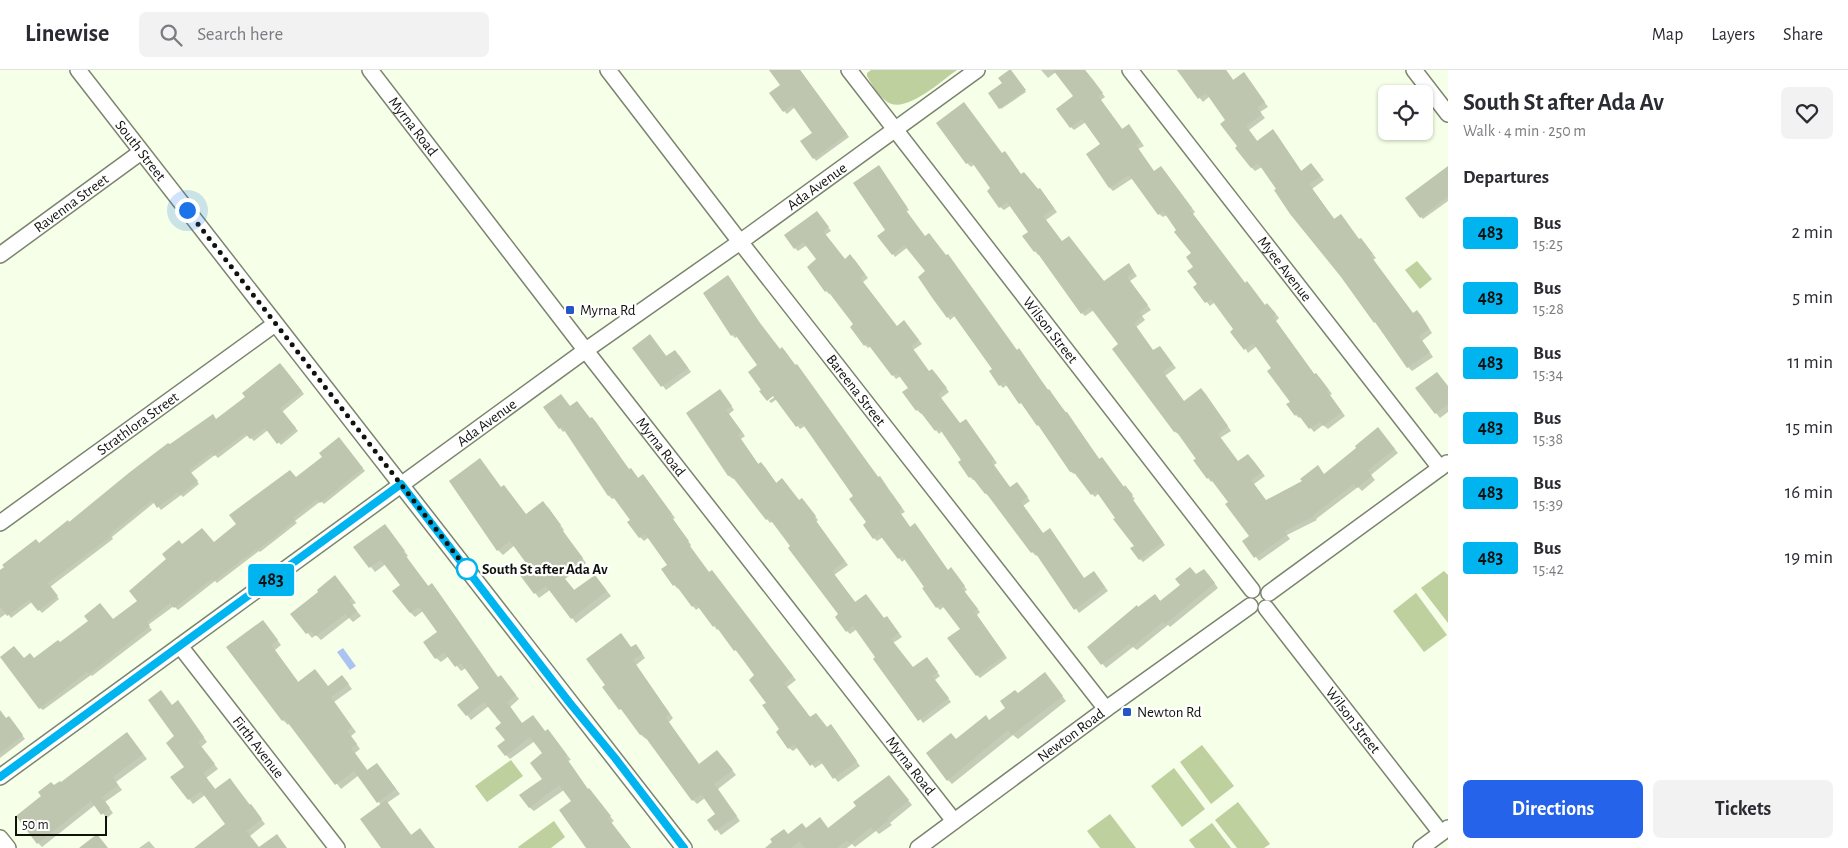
<!DOCTYPE html>
<meta charset="utf-8">
<style>
:root{--surface:#fff;--page:#f2f2f3;--text:#2b2b33;--muted:#7c7c81;--line:#e1e1e2;--accent:#2563eb}
body{margin:0;font-family:"Alegreya Sans",sans-serif;background:var(--page);color:var(--text);height:100vh;display:flex;flex-direction:column;font-size:19px;white-space:nowrap}
*{box-sizing:border-box;margin:0}
p{font-size:16px;color:var(--muted)}
.icon{flex:none;width:28px;height:28px;fill:none;stroke:currentColor;stroke-width:2;stroke-linecap:round;stroke-linejoin:round}
.map{position:relative;flex:1;overflow:hidden}
.side{display:flex;flex-direction:column;background:var(--surface);width:400px}
.side>*{flex:none}
.badge{padding:0 10px;border-radius:4px;font-size:18px;line-height:32px}
.controls{position:absolute;left:1378px;top:15px;display:grid;gap:10px}
.controls a{display:grid;place-items:center;width:55px;height:55px;border-radius:8px;background:var(--surface);box-shadow:0 1px 4px #0004;font-size:25px}
.scale{position:absolute;left:15px;bottom:12px;width:92px;box-sizing:border-box;padding-left:5px;border:2px solid #10130b;border-top:0;font-size:14px;line-height:18px;white-space:nowrap;color:#10130b;-webkit-text-stroke:4px #fff;paint-order:stroke}
.you{position:absolute;width:25px;height:25px;margin:-12px;border:4px solid #fff;border-radius:50%;background:#1a73e8;box-shadow:0 0 0 8px #1a73e833}
.map>.badge{position:absolute;translate:-50% -50%;box-shadow:0 0 0 2px #fff}
h2{padding:0 15px;font-size:19px;line-height:45px}
.round{display:grid;place-items:center;flex:none;width:52px;height:52px;border-radius:8px;background:var(--page)}
.summary{display:flex;align-items:center;justify-content:space-between;height:85px;padding:0 15px}
h1{font-size:24px;font-weight:700;line-height:38px}
.button{display:flex;gap:10px;margin-top:auto;padding:10px 15px}
.button a{flex:1;height:58px;border-radius:8px;background:var(--accent);color:#fff;font-size:20px;font-weight:700;line-height:58px;text-align:center}
.button a+a{background:var(--page);color:var(--text)}
ul{padding:0;list-style:none}
li{display:flex;align-items:center;gap:15px;height:65px;padding:0 15px}
li div{flex:1}
li b{display:block;font-size:19px}
li em{font-style:normal}
li .badge{min-width:55px;font-weight:700;text-align:center}
header{display:flex;align-items:center;gap:30px;box-sizing:border-box;height:70px;padding:0 25px;background:var(--surface);border-bottom:1px solid var(--line)}
header strong{font-size:24px}
nav{display:flex;gap:28px;margin-inline-start:auto;font-size:18px}
.search{width:350px;height:45px;background:var(--page);display:flex;align-items:center;gap:12px;box-sizing:border-box;padding:0 18px;border-radius:8px;color:var(--muted);font-size:19px}
main{display:flex;flex:1;min-height:0}
.map>svg:first-child{display:block}
.green{fill:#bed09e}
.water{fill:#abc3f1}
.shadow{fill:#0003}
.building{fill:#bec6af}
.lines{fill:none;stroke-linecap:round;stroke-linejoin:round}
.minor-casing{stroke:#7c846f;stroke-width:18}
.minor{stroke:#fff;stroke-width:15}
.line-casing{stroke:#fff;stroke-width:11}
.line{stroke:#00b5ef;stroke-width:8}
.walk{stroke:#10130b;stroke-width:5;stroke-dasharray:0 9}
.poi-dot{fill:#2656c4;stroke:#fff;stroke-width:2}
.stop-dot{fill:#fff;stroke:#00b5ef;stroke-width:2.5}
.labels{text-anchor:middle;stroke-width:4.5;stroke-linejoin:round;paint-order:stroke}
.street-label{font-size:15px;fill:#10130b;stroke:#fff}
.poi-label{font-size:15px;fill:#10130b;stroke:#fff;text-anchor:start}
.stop-label{font-size:15px;font-weight:bold;fill:#10130b;stroke:#fff;text-anchor:start}
</style>
<header>
<strong>Linewise</strong>
<div class="search"><svg class="icon" aria-label="search" viewBox="0 0 24 24"><circle cx="10" cy="10" r="6"/><path d="M15 15l6 6"/></svg>Search here</div>
<nav><a>Map</a><a>Layers</a><a>Share</a></nav>
</header>
<main>
<div class="map">
<svg width="1448" height="778" viewBox="0 0 1448 778">
<rect width="100%" height="100%" fill="#f6ffe7"/>
<g class="green">
<path d="M871,0H957C941,11 904,46 886,31C878,25 872,15 867,6V3Z"/>
<polygon points="1417,191 1432,209 1420,219 1405,200"/>
<polygon points="1444,501 1448,505 1448,553 1421,518"/>
<polygon points="1416,523 1447,565 1424,582 1393,541"/>
<polygon points="1202,675 1234,716 1211,734 1180,692"/>
<polygon points="511,690 523,706 487,732 475,716"/>
<polygon points="1174,698 1205,739 1182,757 1151,716"/>
<polygon points="1238,732 1270,774 1264,778 1237,778 1215,750"/>
<polygon points="1110,744 1136,778 1100,778 1087,761"/>
<polygon points="554,751 565,767 551,778 519,778 518,777"/>
<polygon points="1212,753 1231,778 1195,778 1189,770"/>
</g>
<polygon class="water" points="343,578 356,596 350,600 337,582"/>
<g class="shadow">
<polygon points="771,0 800,0 849,67 816,91 814,88 814,63 795,37 787,44 784,41 782,15"/>
<polygon points="1041,0 1085,0 1105,27 1101,30 1123,60 1132,59 1144,76 1138,79 1154,102 1164,101 1195,142 1193,144 1246,214 1265,236 1271,238 1279,248 1276,251 1315,305 1316,304 1320,308 1332,324 1330,325 1345,346 1328,359 1323,355 1314,362 1301,347 1299,348 1296,345 1291,332 1273,299 1257,276 1248,283 1235,259 1215,232 1210,236 1195,217 1199,214 1193,183 1167,145 1163,147 1159,144 1133,108 1113,121 1110,118 1088,84 1102,74 1086,52 1074,60 1071,57 1075,27 1056,2 1048,8"/>
<polygon points="1177,0 1226,0 1234,11 1247,8 1268,37 1260,42 1265,48 1249,60 1258,72 1277,65 1302,102 1315,99 1324,110 1312,119 1335,150 1364,173 1376,188 1373,190 1413,244 1417,241 1421,245 1432,263 1422,271 1433,287 1412,301 1408,297 1262,97 1255,101 1251,97 1239,76 1227,50 1210,26 1203,32"/>
<polygon points="1010,1 1026,22 1001,39 990,23 1004,14"/>
<polygon points="938,54 1002,85 1022,106 1043,123 1057,142 1046,150 1062,172 1105,212 1132,199 1137,206 1130,211 1151,240 1142,246 1145,250 1136,257 1154,282 1160,277 1176,298 1165,306 1184,332 1201,320 1205,323 1231,361 1220,368 1238,392 1252,389 1265,406 1254,414 1266,431 1325,405 1381,363 1398,383 1371,405 1375,410 1362,421 1358,417 1316,449 1317,450 1287,465 1290,469 1259,491 1244,471 1250,466 1230,432 1213,410 1211,412 1208,408 1197,389 1180,365 1175,362 1114,279 1120,275 1094,240 1085,246 1082,243 1040,184 1038,185 1035,181 1029,162 1010,136 1004,140 1000,137 992,119 975,94 971,97 967,93"/>
<polygon points="881,100 909,140 906,142 925,167 1069,346 1100,390 1135,429 1133,430 1165,475 1143,492 1140,489 1135,476 1099,423 1095,427 1092,424 1076,403 1074,404 1071,402 1041,358 1007,315 1003,318 1000,315 994,299 956,245 950,250 948,247 927,202 908,177 895,187 893,184"/>
<polygon points="1448,104 1448,131 1423,149 1421,147"/>
<polygon points="820,146 831,161 825,165 845,190 854,189 868,208 863,212 897,257 907,255 922,274 913,280 930,303 936,304 949,322 941,328 961,355 969,354 997,393 994,395 1011,419 1020,417 1030,431 1023,436 1043,464 1084,509 1097,506 1108,521 1079,543 1038,484 1036,486 1032,482 990,426 986,424 975,409 973,410 970,407 963,390 942,361 939,364 922,342 921,344 917,340 904,322 910,318 901,306 896,309 871,276 868,278 865,275 855,255 831,223 829,224 826,221 818,190 807,175 798,181 795,178"/>
<polygon points="728,206 763,258 780,280 782,278 785,281 879,408 893,425 905,442 901,444 911,458 948,501 954,502 967,520 964,522 980,542 977,545 1007,588 980,608 977,605 962,559 945,536 940,540 937,537 926,517 905,489 902,492 883,467 877,471 874,468 855,426 805,356 800,359 777,329 771,333 769,331 779,324 763,320 759,295 738,266 735,268 732,265"/>
<polygon points="654,270 667,287 679,285 691,302 666,320 634,278"/>
<polygon points="283,297 304,324 282,342 298,361 281,375 268,360 254,371 248,365 218,388 215,385 191,403 199,414 183,427 181,425 161,440 155,432 112,467 113,469 50,517 59,529 42,543 32,532 11,548 7,543 0,548 0,502 69,453 170,376 217,350"/>
<polygon points="1437,303 1448,317 1448,342 1440,348 1436,343"/>
<polygon points="724,325 734,340 729,344 745,366 741,369 759,395 761,393 765,397 777,414 799,431 805,433 818,450 816,452 848,495 834,505 856,533 890,551 902,567 893,573 914,599 930,592 940,606 935,610 951,632 923,653 857,559 850,564 847,561 840,544 792,476 773,451 770,453 767,449 735,408 733,409 729,406 688,344"/>
<polygon points="577,332 590,350 592,348 596,352 629,400 631,399 639,409 647,410 675,448 673,449 691,475 690,477 709,503 715,505 796,610 787,617 808,645 827,658 834,660 860,696 838,712 823,693 815,698 798,677 793,681 789,678 756,606 719,559 717,560 700,537 696,540 679,518 678,519 674,515 663,499 669,495 649,467 644,471 640,467 629,452 632,450 615,428 612,429 609,426 566,360 563,362 560,358 570,337"/>
<polygon points="341,372 365,401 324,434 321,431 295,451 297,453 278,468 260,482 259,481 217,513 215,511 178,540 174,536 148,555 152,560 92,606 91,605 43,640 40,638 24,590 34,589 60,574 113,551 138,531 182,475 214,473"/>
<polygon points="451,411 501,418 526,445 548,437 564,460 563,461 586,493 565,509 575,521 599,511 611,526 576,553 550,520 539,528 518,501 528,493 515,475 503,485 498,480"/>
<polygon points="389,460 408,486 406,487 429,517 432,515 436,519 498,608 505,611 519,629 510,637 522,654 552,665 571,690 568,691 588,720 614,751 611,753 631,778 588,778 572,732 564,720 534,741 529,737 543,709 544,684 535,671 510,689 506,685 506,671 503,654 489,636 471,650 467,645 481,618 466,598 461,601 449,586 441,592 436,588 425,572 438,562 423,541 415,547 410,542 402,515 386,494 375,502 355,477"/>
<polygon points="1208,504 1218,518 1170,557 1168,555 1137,580 1133,577 1106,598 1089,577 1155,525 1161,532 1196,506"/>
<polygon points="339,511 356,533 352,535 361,546 353,552 349,548 321,570 316,565 312,568 292,544"/>
<polygon points="267,556 281,575 275,580 299,613 315,600 328,617 346,611 352,619 334,632 356,662 351,666 360,679 355,683 368,701 377,694 381,699 400,724 387,733 412,766 434,778 384,778 381,735 359,705 341,719 289,653 288,655 283,650"/>
<polygon points="632,578 640,580 645,588 636,595 673,648 669,652 699,695 721,686 736,705 718,719 740,751 721,765 709,750 717,744 705,728 697,734 693,730 647,668 646,669 641,665 604,617"/>
<polygon points="1049,609 1066,631 1018,669 1013,665 952,714 948,710 957,670 990,651 1007,638 1018,625"/>
<polygon points="173,636 182,636 207,672 201,677 218,699 206,708 216,720 234,714 265,754 250,766 259,778 204,778 226,754 205,725 193,734 172,707 185,697 176,667"/>
<polygon points="0,641 7,650 12,651 25,669 0,688"/>
<polygon points="131,668 147,689 116,712 122,720 105,732 113,743 107,748 95,735 42,777 38,773 55,717"/>
<polygon points="893,711 912,735 890,753 892,755 879,764 876,761 855,777 852,774 847,778 767,778 789,765 806,759 829,759"/>
<polygon points="149,771 155,778 139,778"/>
</g>
<g class="building">
<polygon points="769,0 800,0 847,64 813,89 800,71 812,63 792,35 783,42 769,23 780,15"/>
<polygon points="1009,0 1011,0 1026,20 999,39 988,23 1002,13 998,8"/>
<polygon points="1053,0 1085,0 1094,11 1103,23 1098,26 1122,59 1129,54 1141,72 1136,75 1154,101 1161,96 1192,138 1190,140 1245,213 1247,211 1265,235 1267,233 1276,244 1273,247 1314,304 1316,303 1329,320 1327,321 1342,342 1323,356 1320,352 1309,359 1297,343 1295,346 1286,334 1290,332 1267,301 1271,298 1253,273 1244,280 1230,262 1233,259 1211,229 1205,233 1193,217 1197,214 1187,201 1193,197 1186,187 1191,183 1174,162 1176,160 1163,141 1158,145 1129,105 1109,118 1086,84 1100,74 1082,49 1070,58 1056,39 1073,26"/>
<polygon points="1177,0 1226,0 1233,10 1244,2 1265,32 1257,38 1262,44 1246,56 1257,71 1273,59 1301,101 1311,93 1321,106 1309,114 1334,149 1341,144 1359,169 1361,168 1373,184 1370,185 1413,243 1417,240 1429,259 1419,266 1430,282 1407,298 1375,252 1374,253 1341,207 1290,144 1274,120 1276,119 1258,93 1251,98 1235,78 1237,76 1220,54 1225,50 1206,23 1198,29"/>
<polygon points="964,32 1002,83 1005,81 1021,104 1024,102 1038,119 1040,118 1054,138 1043,146 1062,171 1069,166 1104,211 1129,193 1134,202 1127,207 1148,235 1139,242 1142,246 1134,253 1153,280 1160,276 1173,294 1163,302 1184,331 1201,318 1228,356 1218,364 1238,391 1248,384 1262,402 1251,410 1266,430 1302,411 1300,409 1318,395 1324,404 1356,378 1355,376 1378,357 1395,379 1368,400 1372,406 1357,418 1354,414 1313,445 1314,446 1285,461 1287,465 1254,488 1242,471 1249,466 1225,434 1228,432 1209,407 1207,409 1193,390 1196,389 1176,361 1174,362 1112,279 1118,274 1090,237 1081,244 1036,181 1034,182 1022,166 1028,162 1007,132 999,138 987,121 990,118 971,91 966,94 936,53"/>
<polygon points="879,95 907,137 905,139 925,166 929,163 946,185 948,184 1017,280 1019,278 1048,320 1049,319 1065,342 1067,342 1099,389 1102,387 1124,417 1125,415 1133,425 1131,427 1163,472 1139,490 1130,478 1134,476 1113,449 1115,448 1096,421 1091,425 1073,401 1070,402 1038,355 1037,356 1021,333 1019,334 1004,312 999,316 989,301 992,299 952,243 947,248 933,229 918,207 925,201 904,175 892,185 877,166 885,160 853,113"/>
<polygon points="1448,96 1448,126 1420,148 1405,128"/>
<polygon points="817,141 829,157 823,161 845,189 850,184 865,204 860,208 897,256 904,250 919,270 911,276 929,301 932,299 947,318 938,324 960,353 966,349 994,389 991,391 1010,417 1017,412 1028,427 1021,432 1043,463 1050,458 1084,508 1094,501 1105,517 1074,540 1034,481 1031,483 986,423 985,424 971,406 969,408 958,392 961,390 939,358 935,361 918,339 916,341 902,322 908,318 897,303 892,306 867,273 864,276 850,257 853,254 827,220 825,222 807,197 816,189 803,172 794,179 784,165"/>
<polygon points="728,205 760,253 780,279 782,277 795,295 797,294 878,407 880,406 890,421 902,438 899,441 910,457 915,453 948,500 951,497 965,516 962,518 978,539 974,541 1005,585 976,606 947,568 960,559 941,534 936,538 922,518 924,517 902,486 898,489 879,464 873,469 863,455 866,452 849,429 853,426 802,353 796,357 773,326 767,331 759,321 761,320 748,302 757,295 734,263 731,266 703,223"/>
<polygon points="650,264 666,286 675,280 688,298 661,317 632,278"/>
<polygon points="280,293 302,321 280,338 296,358 277,374 265,358 250,369 245,363 214,386 212,383 189,400 198,411 180,425 178,422 157,438 152,430 110,464 111,466 48,513 58,526 38,541 29,530 7,546 0,536 0,500 4,497 2,495 36,469 39,473 68,450 69,452 130,402 168,373 170,374 213,344 216,349 245,327 242,323"/>
<polygon points="1437,302 1448,316 1448,334 1435,344 1415,318"/>
<polygon points="720,319 732,336 726,340 742,362 738,365 758,394 761,392 776,413 782,408 799,430 802,428 816,446 814,448 845,491 832,501 855,532 866,524 884,548 887,546 899,563 891,569 913,597 927,587 938,602 932,606 949,628 918,651 873,589 875,587 853,556 846,562 835,547 838,544 788,478 790,476 769,448 766,450 731,405 728,406 686,343"/>
<polygon points="561,324 570,336 577,331 590,348 592,347 629,399 631,398 638,408 643,404 672,444 670,445 689,471 687,472 709,502 712,500 793,606 784,613 805,640 810,647 816,643 827,657 831,654 857,691 833,709 819,689 810,696 794,674 788,679 776,662 779,659 762,635 766,633 749,610 754,605 736,580 734,581 715,555 713,557 696,534 692,537 675,514 673,516 661,499 667,495 645,464 639,468 627,452 630,450 611,424 608,426 562,357 559,359 543,337"/>
<polygon points="339,367 363,398 320,433 317,429 293,448 295,450 276,466 257,480 256,479 214,511 212,509 174,538 170,533 147,552 150,556 89,604 87,602 39,639 0,587 14,576 24,588 30,583 34,588 58,570 60,572 88,551 84,546 100,533 113,549 137,531 129,521 166,489 162,484 179,470 182,474 202,458 214,472 236,454 229,445 290,400 296,407 322,387 319,383"/>
<polygon points="480,388 501,417 504,415 526,444 543,431 561,455 559,456 583,488 561,504 574,520 595,505 607,521 571,549 546,516 534,524 516,500 526,493 510,471 497,481 449,411"/>
<polygon points="385,454 405,481 403,482 428,516 432,513 498,607 501,605 516,625 507,632 522,653 533,645 545,661 548,659 567,685 565,686 588,719 589,718 611,746 608,748 631,778 586,778 559,740 571,731 559,715 529,738 519,725 542,709 530,693 542,683 530,667 505,686 497,676 505,670 495,658 501,653 484,632 466,646 457,635 479,618 461,593 455,597 444,582 435,589 423,572 437,562 419,537 410,543 392,521 400,515 381,490 369,498 353,477"/>
<polygon points="1190,497 1196,504 1204,499 1215,513 1165,554 1163,552 1132,577 1129,574 1101,595 1087,577 1137,535 1138,537 1155,524 1160,531 1180,515 1175,509"/>
<polygon points="335,505 352,528 349,530 357,541 348,548 345,544 316,566 311,561 306,564 290,544 318,522 317,520"/>
<polygon points="263,550 278,570 271,575 298,612 315,599 328,616 342,605 349,614 331,627 352,657 347,661 357,674 351,678 367,700 377,693 396,719 377,733 354,701 335,715 285,649 282,651 226,577"/>
<polygon points="621,563 631,577 636,574 642,583 633,590 670,644 665,647 699,694 717,680 733,700 714,714 737,746 715,761 707,750 715,744 701,724 692,731 643,664 640,665 621,639 619,640 602,617 605,615 586,589"/>
<polygon points="1045,602 1063,626 1012,665 1008,660 947,711 926,683 951,663 956,669 986,645 989,650 1005,638 1000,631 1015,620 1018,623"/>
<polygon points="161,620 172,635 178,630 204,667 198,672 215,694 203,703 215,719 230,708 249,735 251,734 262,749 246,761 259,777 277,764 287,778 194,778 225,754 201,721 188,730 170,707 184,697 166,673 174,666 148,630"/>
<polygon points="0,640 6,648 9,646 23,665 0,683"/>
<polygon points="127,662 143,684 113,707 118,715 102,727 110,738 101,745 91,731 37,774 16,746 41,726 38,722 51,712 54,715 60,711 61,712"/>
<polygon points="889,705 909,730 887,748 889,750 874,761 871,757 850,774 847,770 837,778 805,778 799,771 791,778 765,778 772,772 770,769 784,759 788,764 802,753 806,758 820,747 828,758 856,736 853,732"/>
<polygon points="386,730 411,765 420,758 435,778 381,778 360,749"/>
<polygon points="97,764 108,778 79,778"/>
</g>
<g class="lines">
<g class="minor-casing">
<g id="minor">
<path id="s1" d="M78,0L684,778"/>
<path id="s2" d="M370,0L590,286L954,751"/>
<path id="s3" d="M608,0L734,164L1106,639"/>
<path id="s4" d="M849,0L1252,520"/>
<path id="s5" d="M1130,0L1440,398"/>
<polyline points="1414,0 1448,44"/>
<path id="s6" d="M0,185L141,82"/>
<path id="s7" d="M0,453L275,254"/>
<polyline points="1269,523 1447,393"/>
<path id="s8" d="M1266,538L1441,763"/>
<path id="s9" d="M180,576L337,778"/>
<path id="s10" d="M0,707L586,280L740,172L977,0"/>
<polyline points="0,768 8,778"/>
<path id="s11" d="M918,778L1106,639L1250,536"/>
<polyline points="1421,778 1448,758"/>
</g>
</g>
<use href="#minor" class="minor"/>
</g>
<g class="lines">
<g class="line-casing">
<polyline id="line" points="0,707 401,414 569,632 615,688 684,778"/>
</g>
<use href="#line" class="line"/>
<polyline class="walk" points="187,140 467,499"/>
</g>
<g class="poi-dot">
<rect x="565" y="235" width="10" height="10" rx="2.5"/>
<rect x="1122" y="637" width="10" height="10" rx="2.5"/>
</g>
<circle class="stop-dot" cx="467" cy="499" r="10"/>
<g class="labels">
<g class="street-label">
<text dy="5" stroke="none"><textPath href="#s2" startOffset="71">Myrna Road</textPath></text>
<text dy="5" stroke="none"><textPath href="#s1" startOffset="102">South Street</textPath></text>
<text dy="5" stroke="none"><textPath href="#s10" startOffset="1008">Ada Avenue</textPath></text>
<text dy="5" stroke="none"><textPath href="#s6" startOffset="88">Ravenna Street</textPath></text>
<text dy="5" stroke="none"><textPath href="#s5" startOffset="252">Myee Avenue</textPath></text>
<text dy="5" stroke="none"><textPath href="#s4" startOffset="329">Wilson Street</textPath></text>
<text dy="5" stroke="none"><textPath href="#s3" startOffset="405">Bareena Street</textPath></text>
<text dy="5" stroke="none"><textPath href="#s10" startOffset="602">Ada Avenue</textPath></text>
<text dy="5" stroke="none"><textPath href="#s7" startOffset="170">Strathlora Street</textPath></text>
<text dy="5" stroke="none"><textPath href="#s2" startOffset="476">Myrna Road</textPath></text>
<text dy="5" stroke="none"><textPath href="#s8" startOffset="142">Wilson Street</textPath></text>
<text dy="5" stroke="none"><textPath href="#s11" startOffset="190">Newton Road</textPath></text>
<text dy="5" stroke="none"><textPath href="#s9" startOffset="128">Firth Avenue</textPath></text>
<text dy="5" stroke="none"><textPath href="#s2" startOffset="881">Myrna Road</textPath></text>
</g>
<g class="poi-label">
<text x="580" y="245">Myrna Rd</text>
<text x="1137" y="647">Newton Rd</text>
</g>
<g class="stop-label">
<text x="482" y="504">South St after Ada Av</text>
</g>
</g>
</svg>
<div class="controls">
<a><svg class="icon" aria-label="locate" viewBox="0 0 24 24"><circle cx="12" cy="12" r="6"/><path d="M12 2v4M12 18v4M2 12h4M18 12h4"/></svg></a>
</div>
<div class="scale">50 m</div>
<div class="you" style="left:187px;top:140px"></div>
<b class="badge" style="left:271px;top:510px;background:#00b5ef;color:#111">483</b>
</div>
<section class="side">
<div class="summary"><div><h1>South St after Ada Av</h1><p>Walk · 4 min · 250 m</p></div><a class="round"><svg class="icon" aria-label="heart" viewBox="0 0 24 24"><path d="M12 20l-8-8c-3-5 5-10 8-4 3-6 11-1 8 4z"/></svg></a></div>
<h2>Departures</h2>
<ul>
<li><span class="badge" style="background:#00b5ef;color:#111">483</span><div><b>Bus</b><p>15:25</p></div><em>2 min</em></li>
<li><span class="badge" style="background:#00b5ef;color:#111">483</span><div><b>Bus</b><p>15:28</p></div><em>5 min</em></li>
<li><span class="badge" style="background:#00b5ef;color:#111">483</span><div><b>Bus</b><p>15:34</p></div><em>11 min</em></li>
<li><span class="badge" style="background:#00b5ef;color:#111">483</span><div><b>Bus</b><p>15:38</p></div><em>15 min</em></li>
<li><span class="badge" style="background:#00b5ef;color:#111">483</span><div><b>Bus</b><p>15:39</p></div><em>16 min</em></li>
<li><span class="badge" style="background:#00b5ef;color:#111">483</span><div><b>Bus</b><p>15:42</p></div><em>19 min</em></li>
</ul>
<div class="button"><a>Directions</a><a>Tickets</a></div>
</section>
</main>
